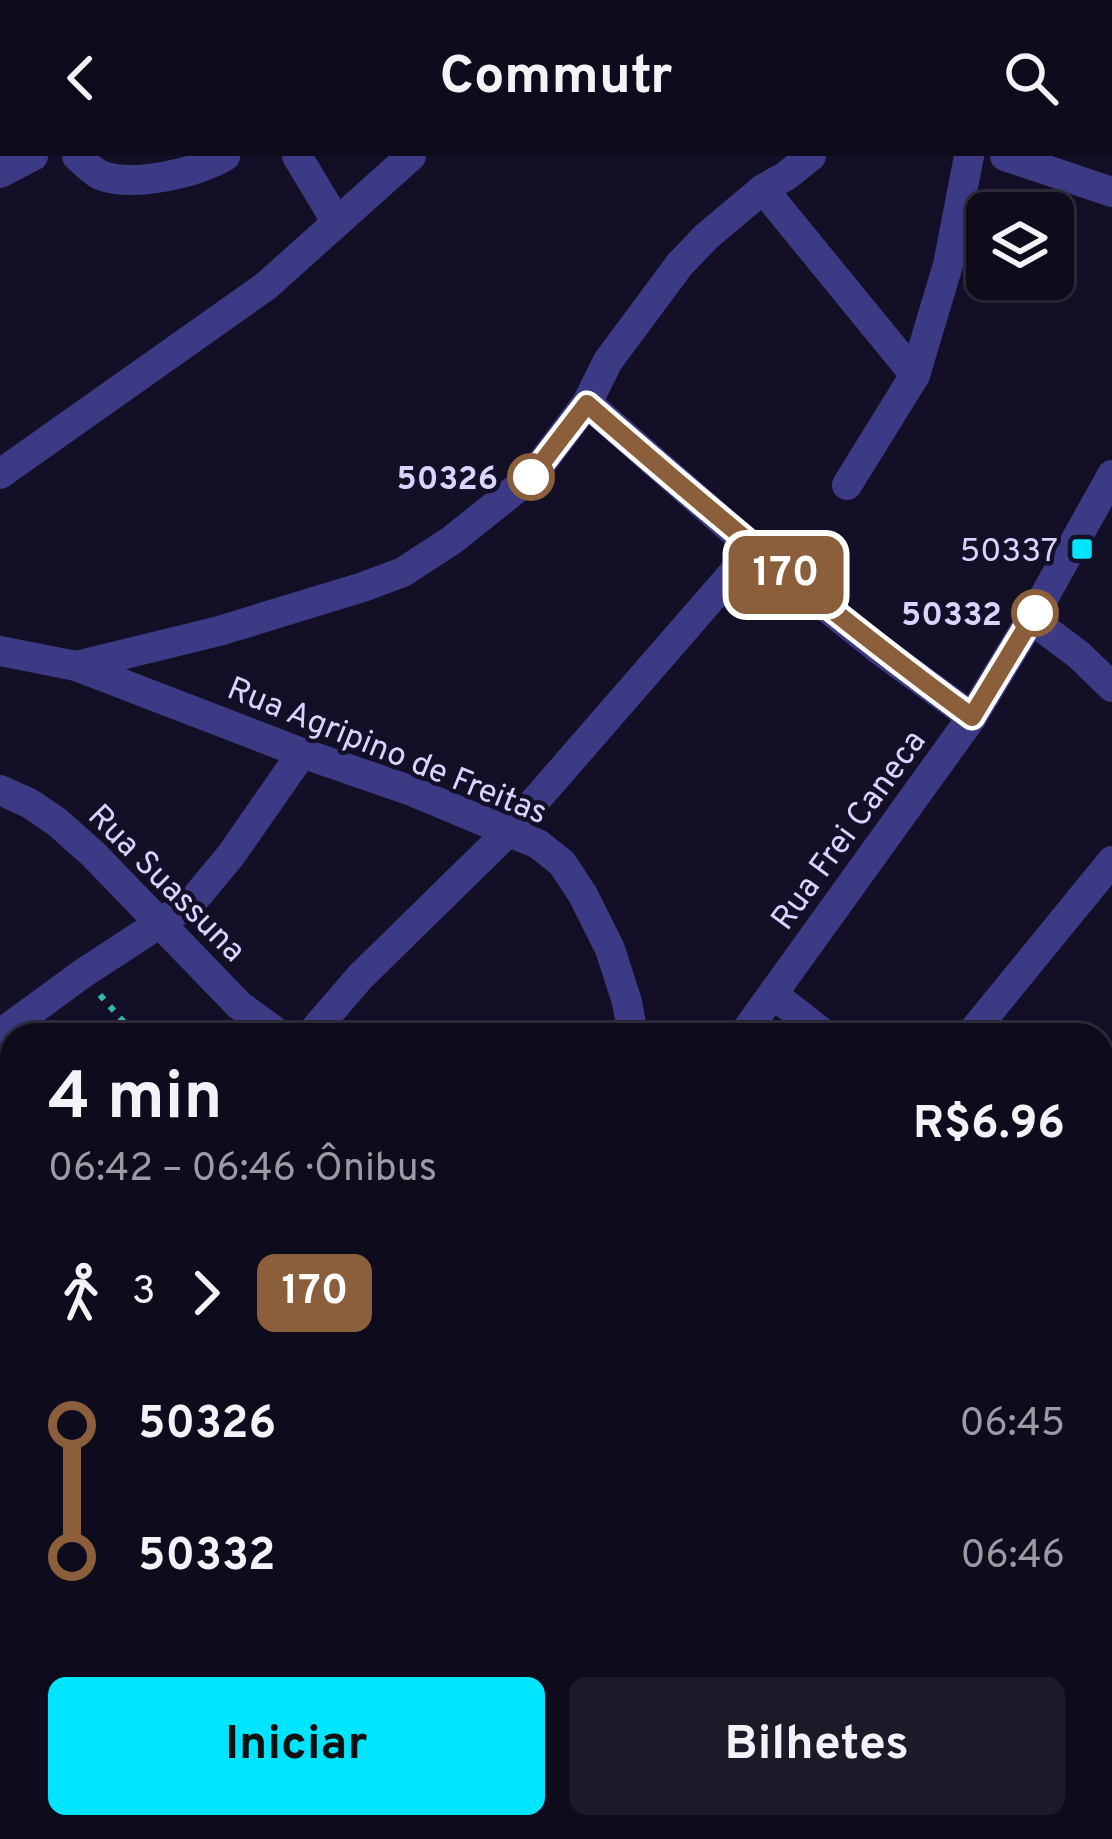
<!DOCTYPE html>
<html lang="pt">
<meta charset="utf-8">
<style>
:root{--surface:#0e0b1c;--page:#1c1929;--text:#f1f3f6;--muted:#9b9ba3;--line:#2e2b3b;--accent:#00e5ff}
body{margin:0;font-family:Overpass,sans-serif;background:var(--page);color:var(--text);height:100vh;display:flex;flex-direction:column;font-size:45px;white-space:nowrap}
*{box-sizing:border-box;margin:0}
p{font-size:39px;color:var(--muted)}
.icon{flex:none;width:66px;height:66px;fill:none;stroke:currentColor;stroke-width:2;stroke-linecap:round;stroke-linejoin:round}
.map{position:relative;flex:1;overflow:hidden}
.side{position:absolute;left:0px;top:867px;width:1113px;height:816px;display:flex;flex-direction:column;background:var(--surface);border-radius:36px 36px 0 0;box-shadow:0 3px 9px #0004,0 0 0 3px var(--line)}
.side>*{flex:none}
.badge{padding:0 24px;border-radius:18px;font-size:42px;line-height:78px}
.fabs{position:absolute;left:966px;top:36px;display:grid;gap:24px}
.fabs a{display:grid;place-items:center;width:108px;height:108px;border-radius:18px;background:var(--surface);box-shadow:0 3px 9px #0004,0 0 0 3px var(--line);font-size:60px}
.map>.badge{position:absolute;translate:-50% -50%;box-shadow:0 0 0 6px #fff}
.legs{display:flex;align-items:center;gap:18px;height:132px;padding:0 48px;font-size:39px}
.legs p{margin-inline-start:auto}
.summary{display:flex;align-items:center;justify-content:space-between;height:204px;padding:0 48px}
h1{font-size:66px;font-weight:700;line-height:90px}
.primary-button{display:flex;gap:24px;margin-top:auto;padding:24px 48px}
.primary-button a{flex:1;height:138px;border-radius:18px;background:var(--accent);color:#111;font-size:48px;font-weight:700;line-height:138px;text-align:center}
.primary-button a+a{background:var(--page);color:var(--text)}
ul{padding:0 48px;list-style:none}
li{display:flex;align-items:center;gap:42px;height:132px;font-size:45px}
li i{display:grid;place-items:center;width:18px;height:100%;margin:0 15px;background:currentColor}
li i::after{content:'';width:30px;height:30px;margin:-15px;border:9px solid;border-radius:50%;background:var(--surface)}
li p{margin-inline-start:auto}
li:first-child i{background:linear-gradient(#0000 50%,currentColor 0)}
li:last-child i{background:linear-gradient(currentColor 50%,#0000 0)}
header{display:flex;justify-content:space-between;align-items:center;height:156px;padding:0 48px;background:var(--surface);font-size:54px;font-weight:700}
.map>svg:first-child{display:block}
.building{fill:#241b47;stroke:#3b2d73;stroke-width:3}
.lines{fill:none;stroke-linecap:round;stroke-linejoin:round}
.path{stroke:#2fb8b0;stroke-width:6;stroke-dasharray:6 9;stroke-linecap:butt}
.street{stroke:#3d3a85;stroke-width:30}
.line-1-casing{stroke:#fff;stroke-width:27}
.line-1{stroke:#8b5e3c;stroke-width:18}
.stop-1-dot{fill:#fff;stroke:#8b5e3c;stroke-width:6}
.poi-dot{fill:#00e5ff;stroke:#130f26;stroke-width:4.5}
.labels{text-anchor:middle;stroke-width:9;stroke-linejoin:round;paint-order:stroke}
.stop-label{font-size:33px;font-weight:bold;fill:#d9d4ff;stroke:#130f26;text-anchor:end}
.poi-label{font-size:33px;fill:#d9d4ff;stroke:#130f26;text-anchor:end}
.street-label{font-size:33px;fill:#d9d4ff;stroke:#130f26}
</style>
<header><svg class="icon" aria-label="back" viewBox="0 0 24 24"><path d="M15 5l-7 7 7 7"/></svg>Commutr<svg class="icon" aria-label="search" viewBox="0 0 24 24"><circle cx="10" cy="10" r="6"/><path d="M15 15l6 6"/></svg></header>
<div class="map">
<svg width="1112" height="1683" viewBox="0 0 1112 1683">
<rect width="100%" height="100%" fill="#130f26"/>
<g class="building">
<polygon points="1101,925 1112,937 1112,974 1101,962"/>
<polygon points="1108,1045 1112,1048 1112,1074 1101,1064 1101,1054"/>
<polygon points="1112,1154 1112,1178 1106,1183 1101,1175 1101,1161"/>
<polygon points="1101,1244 1112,1263 1112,1284 1101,1290"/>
<polygon points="1101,1340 1112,1352 1112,1387 1108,1390 1101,1383"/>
<polygon points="883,1671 908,1671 916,1683 887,1683 881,1672"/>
<polygon points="949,1671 998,1671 1003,1683 948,1683 944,1673"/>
</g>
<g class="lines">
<polyline class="path" points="100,839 135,879"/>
<g class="street">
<path d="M77,0C83,6 92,15 100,19C133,32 196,17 225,0"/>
<polyline points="297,0 336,65"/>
<polyline points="1005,0 1112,36"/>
<polyline points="0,17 33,0"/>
<polyline points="763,33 915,219"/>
<polyline points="587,247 754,393 880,494 972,561"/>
<polyline points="0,318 266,130 411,0"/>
<polyline points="847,329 915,219 948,109 969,0"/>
<polyline points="1031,463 1079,499 1112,531"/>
<polyline points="0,495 76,510 302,597 409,634 538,688 562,707 583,739 610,793 627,846 633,879"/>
<polyline points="76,510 219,475 363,431 403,416 452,384 531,321 587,247 608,205 680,108 707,80 763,33 786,20 811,0"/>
<polyline points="0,634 29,647 57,666 93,698 239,849 280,879"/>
<polyline points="773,838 825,879"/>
<polyline points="0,878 82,818 192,746 231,699 302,597"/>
<polyline points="310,879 360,821 509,675 754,393"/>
<polyline points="743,879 972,561 1035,457 1112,319"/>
<polyline points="970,879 1112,705"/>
<polyline points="1101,1023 1112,1013"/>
<polyline points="0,1286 12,1272"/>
<polyline points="1101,1418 1112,1406"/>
<polyline points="1101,1505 1112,1515"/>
<polyline points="920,1671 927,1683"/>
<polyline points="93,1683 102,1671"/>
<polyline points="395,1683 403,1671"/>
<polyline points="780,1683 801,1671"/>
</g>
</g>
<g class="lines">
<g class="line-1-casing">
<path id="line-1" d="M531,321L587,248C712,357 838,463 972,561L1035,457"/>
</g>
<use href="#line-1" class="line-1"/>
</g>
<g class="stop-1-dot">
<circle cx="531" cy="321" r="21"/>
<circle cx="1035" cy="457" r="21"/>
</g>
<rect class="poi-dot" x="1070" y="381" width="24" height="24" rx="6"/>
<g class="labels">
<g class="stop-label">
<text x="498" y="333">50326</text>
<text x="1002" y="469">50332</text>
</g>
<g class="poi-label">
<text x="1058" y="405">50337</text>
</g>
<g class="street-label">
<text transform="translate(388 593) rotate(22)" y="12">Rua Agripino de Freitas</text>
<text transform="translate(847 673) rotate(-54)" y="12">Rua Frei Caneca</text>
<text transform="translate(168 726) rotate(45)" y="12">Rua Suassuna</text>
</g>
</g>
</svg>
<div class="fabs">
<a><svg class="icon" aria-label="layers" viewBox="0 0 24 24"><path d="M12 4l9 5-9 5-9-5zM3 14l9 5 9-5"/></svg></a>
</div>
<b class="badge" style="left:786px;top:419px;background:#8b5e3c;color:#fff">170</b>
<section class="side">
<div class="summary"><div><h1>4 min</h1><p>06:42 – 06:46 · Ônibus</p></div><b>R$6.96</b></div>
<div class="legs"><svg class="icon" aria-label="walk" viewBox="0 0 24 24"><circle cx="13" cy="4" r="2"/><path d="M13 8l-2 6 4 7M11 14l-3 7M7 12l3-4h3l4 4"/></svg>3<svg class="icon" aria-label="forward" viewBox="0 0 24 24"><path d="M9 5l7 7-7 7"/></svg><b class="badge" style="background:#8b5e3c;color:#fff">170</b></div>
<ul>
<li><i style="color:#8b5e3c"></i><b>50326</b><p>06:45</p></li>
<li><i style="color:#8b5e3c"></i><b>50332</b><p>06:46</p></li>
</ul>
<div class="primary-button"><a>Iniciar</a><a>Bilhetes</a></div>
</section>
</div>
